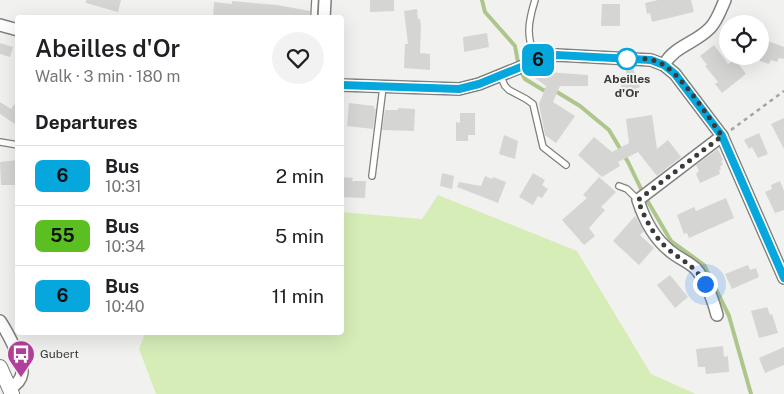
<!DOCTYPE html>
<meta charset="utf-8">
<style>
:root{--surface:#fff;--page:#f2f2f2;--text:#202124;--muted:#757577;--line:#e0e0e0}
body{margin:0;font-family:"Public Sans",sans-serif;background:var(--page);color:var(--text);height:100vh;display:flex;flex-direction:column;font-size:19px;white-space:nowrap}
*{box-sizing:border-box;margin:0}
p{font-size:16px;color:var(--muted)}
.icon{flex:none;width:28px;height:28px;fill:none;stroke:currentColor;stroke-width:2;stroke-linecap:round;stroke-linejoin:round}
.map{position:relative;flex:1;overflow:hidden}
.details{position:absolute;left:15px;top:15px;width:329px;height:320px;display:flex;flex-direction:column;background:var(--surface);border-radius:5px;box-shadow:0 5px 20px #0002}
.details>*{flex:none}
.badge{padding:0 10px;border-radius:8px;font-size:18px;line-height:32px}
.controls{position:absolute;left:719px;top:15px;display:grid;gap:10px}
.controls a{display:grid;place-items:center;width:50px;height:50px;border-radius:50%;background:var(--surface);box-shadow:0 5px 20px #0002;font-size:25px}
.you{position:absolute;width:25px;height:25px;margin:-12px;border:4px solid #fff;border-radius:50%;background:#1a73e8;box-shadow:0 0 0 8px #1a73e833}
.map>.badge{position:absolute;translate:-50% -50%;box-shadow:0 0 0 2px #fff}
h2{padding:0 20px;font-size:19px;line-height:45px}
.round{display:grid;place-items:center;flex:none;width:52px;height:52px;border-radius:26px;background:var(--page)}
.headline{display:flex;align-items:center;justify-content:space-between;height:85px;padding:0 20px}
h1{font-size:24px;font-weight:600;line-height:38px}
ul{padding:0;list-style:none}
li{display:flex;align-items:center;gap:15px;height:60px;padding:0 20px;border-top:1px solid var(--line)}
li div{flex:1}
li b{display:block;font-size:19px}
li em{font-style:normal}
li .badge{min-width:55px;font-weight:700;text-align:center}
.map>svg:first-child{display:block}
.green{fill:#d7edb8}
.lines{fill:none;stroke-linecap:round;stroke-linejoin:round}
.stream{stroke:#aec58c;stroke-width:4}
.building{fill:#d5d6d3}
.service-casing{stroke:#80817f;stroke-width:8}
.minor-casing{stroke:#80817f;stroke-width:14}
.tertiary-casing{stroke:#80817f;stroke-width:16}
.path{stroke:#a4a5a3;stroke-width:2.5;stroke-dasharray:4 4;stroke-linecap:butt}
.service{stroke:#fff;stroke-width:5.5}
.minor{stroke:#fff;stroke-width:11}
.tertiary{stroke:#fff;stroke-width:14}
.line-casing{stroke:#fff;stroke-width:11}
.line{stroke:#06a7dc;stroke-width:8}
.walk{stroke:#3a3b3a;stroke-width:5;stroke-dasharray:0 9}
.stop-dot{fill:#fff;stroke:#06a7dc;stroke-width:2.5}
.labels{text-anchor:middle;stroke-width:4;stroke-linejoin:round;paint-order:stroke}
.stop-label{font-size:12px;font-weight:bold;fill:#3a3b3a;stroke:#f1f2ef}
.poi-label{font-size:12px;fill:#3a3b3a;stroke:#f1f2ef;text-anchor:start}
</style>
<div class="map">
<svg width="784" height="394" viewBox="0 0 784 394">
<rect width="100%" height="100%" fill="#f1f2ef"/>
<polygon class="green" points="438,195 577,251 651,374 696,394 156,394 139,349 145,333 341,332 341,212 422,219"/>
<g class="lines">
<polyline class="stream" points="482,0 485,12 515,46 519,68 525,79 543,90 557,92 580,106 609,130 628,162 644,195 671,241 704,265 729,316 751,394"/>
</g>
<g class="building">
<polygon points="86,0 121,0 118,12 86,3"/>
<polygon points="370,0 394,0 394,11 370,12"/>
<polygon points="658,0 691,0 694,12 652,22 650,13 647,14 645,3"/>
<polygon points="232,1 277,5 310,11 309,18 213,18 214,2 232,4"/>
<polygon points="602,4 620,4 620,26 601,26"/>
<polygon points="417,9 418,19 420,19 421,26 420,53 430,54 430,70 404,68 405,44 408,44 404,11"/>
<polygon points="487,33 489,47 464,52 463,37"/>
<polygon points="760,38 784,47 784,59 779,58 777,62 771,60 769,64 760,61"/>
<polygon points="0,43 13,47 10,57 0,54"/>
<polygon points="714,45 728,64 735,59 746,74 722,93 715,84 718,82 705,66 707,65 700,56"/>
<polygon points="546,65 547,72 588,75 588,86 560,86 553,102 575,116 556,143 545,135 539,104 546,86 528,73"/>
<polygon points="626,66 632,66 640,87 624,93 619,80 626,77"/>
<polygon points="18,99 18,126 0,114 0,102 11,109"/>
<polygon points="349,103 374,106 374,109 376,109 373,129 347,126"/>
<polygon points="398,108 415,109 414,131 382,130 385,110 398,110"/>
<polygon points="460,113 475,113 475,135 468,135 468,141 456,141 456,122 460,123"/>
<polygon points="652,115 657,149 668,140 681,157 657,176 638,152 618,162 620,166 602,177 578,155 594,137 612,152 629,143 626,119"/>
<polygon points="784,118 784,149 771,124"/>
<polygon points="759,133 768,154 758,158 752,147 749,149 744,140"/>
<polygon points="504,135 518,141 515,159 499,154"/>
<polygon points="718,149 723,160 721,161 723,165 720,166 721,169 719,170 720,174 700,183 696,174 699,171 696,165"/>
<polygon points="18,160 18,185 1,185 0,162"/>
<polygon points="442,173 454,176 452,189 440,186"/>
<polygon points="533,173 545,180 542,185 548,189 542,198 538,196 533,205 519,197"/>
<polygon points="485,176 492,179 493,177 506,182 498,203 457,187 459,182 481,186"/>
<polygon points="341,177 353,178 352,181 366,181 365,198 341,197"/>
<polygon points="599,177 616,192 601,207 605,210 589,228 595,236 584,245 562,220 587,198 583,195"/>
<polygon points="780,181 784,191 784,210 775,213 765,192 772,189 771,185"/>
<polygon points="726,198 734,218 689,238 687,233 684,234 677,215 694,207 696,211"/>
<polygon points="635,216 644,231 640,235 654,248 639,265 613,241"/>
<polygon points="748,265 750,270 756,268 759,277 732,289 725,274"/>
<polygon points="670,275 688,297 675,308 657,285"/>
<polygon points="767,307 770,315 772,314 778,333 759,338 751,311"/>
<polygon points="723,346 724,357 728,356 729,372 706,374 705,367 698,367 696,349"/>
<polygon points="784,347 784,365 765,373 759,358"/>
</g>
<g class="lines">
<g class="service-casing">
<g id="service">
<path d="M535,0C527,26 527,35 535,61"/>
<polyline points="314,18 315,0"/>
<polyline points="500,75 505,86 509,90 526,99 533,104 543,147 566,165"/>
<polyline points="0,142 18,145"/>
<polyline points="372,176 383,87"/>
<polyline points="619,186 627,189 638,200"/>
</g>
</g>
<g class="minor-casing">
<g id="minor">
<polyline points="324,18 325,0"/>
<polyline points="0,25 18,30"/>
<path d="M664,65C674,46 696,43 710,28C717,21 721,9 725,0"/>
<polyline points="341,85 459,89 479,84 543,58 557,55 651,60 664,65 675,74 722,136 784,278"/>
<path d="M717,315C713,300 706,281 696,269C689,262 678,258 670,251C655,239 644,219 638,200L722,136"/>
<path d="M0,321C6,330 24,363 22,373C21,380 16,385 10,388"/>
</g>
</g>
<g class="tertiary-casing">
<polyline id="tertiary" points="0,367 12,394"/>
</g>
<polyline class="path" points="731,130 784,91"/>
<use href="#service" class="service"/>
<use href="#minor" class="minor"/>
<use href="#tertiary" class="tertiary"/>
</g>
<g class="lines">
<g class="line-casing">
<polyline id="line" points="341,85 459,89 479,84 543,58 556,55 651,60 664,65 675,74 722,136 784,278"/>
</g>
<use href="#line" class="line"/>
<path class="walk" d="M627,59C635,58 649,58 658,62C679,70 708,117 722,136L638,200C644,217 654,237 668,249C683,262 695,265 705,284"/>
</g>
<defs>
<g id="bus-pin" transform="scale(1.4375)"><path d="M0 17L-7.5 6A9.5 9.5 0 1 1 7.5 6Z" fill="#b2409b" stroke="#f1f2ef"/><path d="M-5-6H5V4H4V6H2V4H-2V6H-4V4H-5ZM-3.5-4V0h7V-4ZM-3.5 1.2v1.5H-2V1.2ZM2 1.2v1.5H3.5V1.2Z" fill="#fff"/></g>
</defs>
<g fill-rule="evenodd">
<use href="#bus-pin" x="21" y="354"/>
</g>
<circle class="stop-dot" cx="627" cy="59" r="10"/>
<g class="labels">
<g class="stop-label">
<text x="627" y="83">Abeilles<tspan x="627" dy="14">d'Or</tspan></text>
</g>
<g class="poi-label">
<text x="40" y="358">Gubert</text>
</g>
</g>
</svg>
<div class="controls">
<a><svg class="icon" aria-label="locate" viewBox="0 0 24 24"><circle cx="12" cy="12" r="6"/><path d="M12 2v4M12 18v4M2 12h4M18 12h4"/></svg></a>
</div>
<div class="you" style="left:705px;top:284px"></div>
<b class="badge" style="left:538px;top:60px;background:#06a7dc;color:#111">6</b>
<section class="details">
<div class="headline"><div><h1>Abeilles d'Or</h1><p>Walk · 3 min · 180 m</p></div><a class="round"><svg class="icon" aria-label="heart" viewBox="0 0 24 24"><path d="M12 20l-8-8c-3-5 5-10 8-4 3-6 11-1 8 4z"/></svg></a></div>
<h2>Departures</h2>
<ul>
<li><span class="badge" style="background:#06a7dc;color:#111">6</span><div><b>Bus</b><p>10:31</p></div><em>2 min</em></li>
<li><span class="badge" style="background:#5bbf21;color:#111">55</span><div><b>Bus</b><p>10:34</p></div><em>5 min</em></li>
<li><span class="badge" style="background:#06a7dc;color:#111">6</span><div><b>Bus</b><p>10:40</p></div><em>11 min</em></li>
</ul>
</section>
</div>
